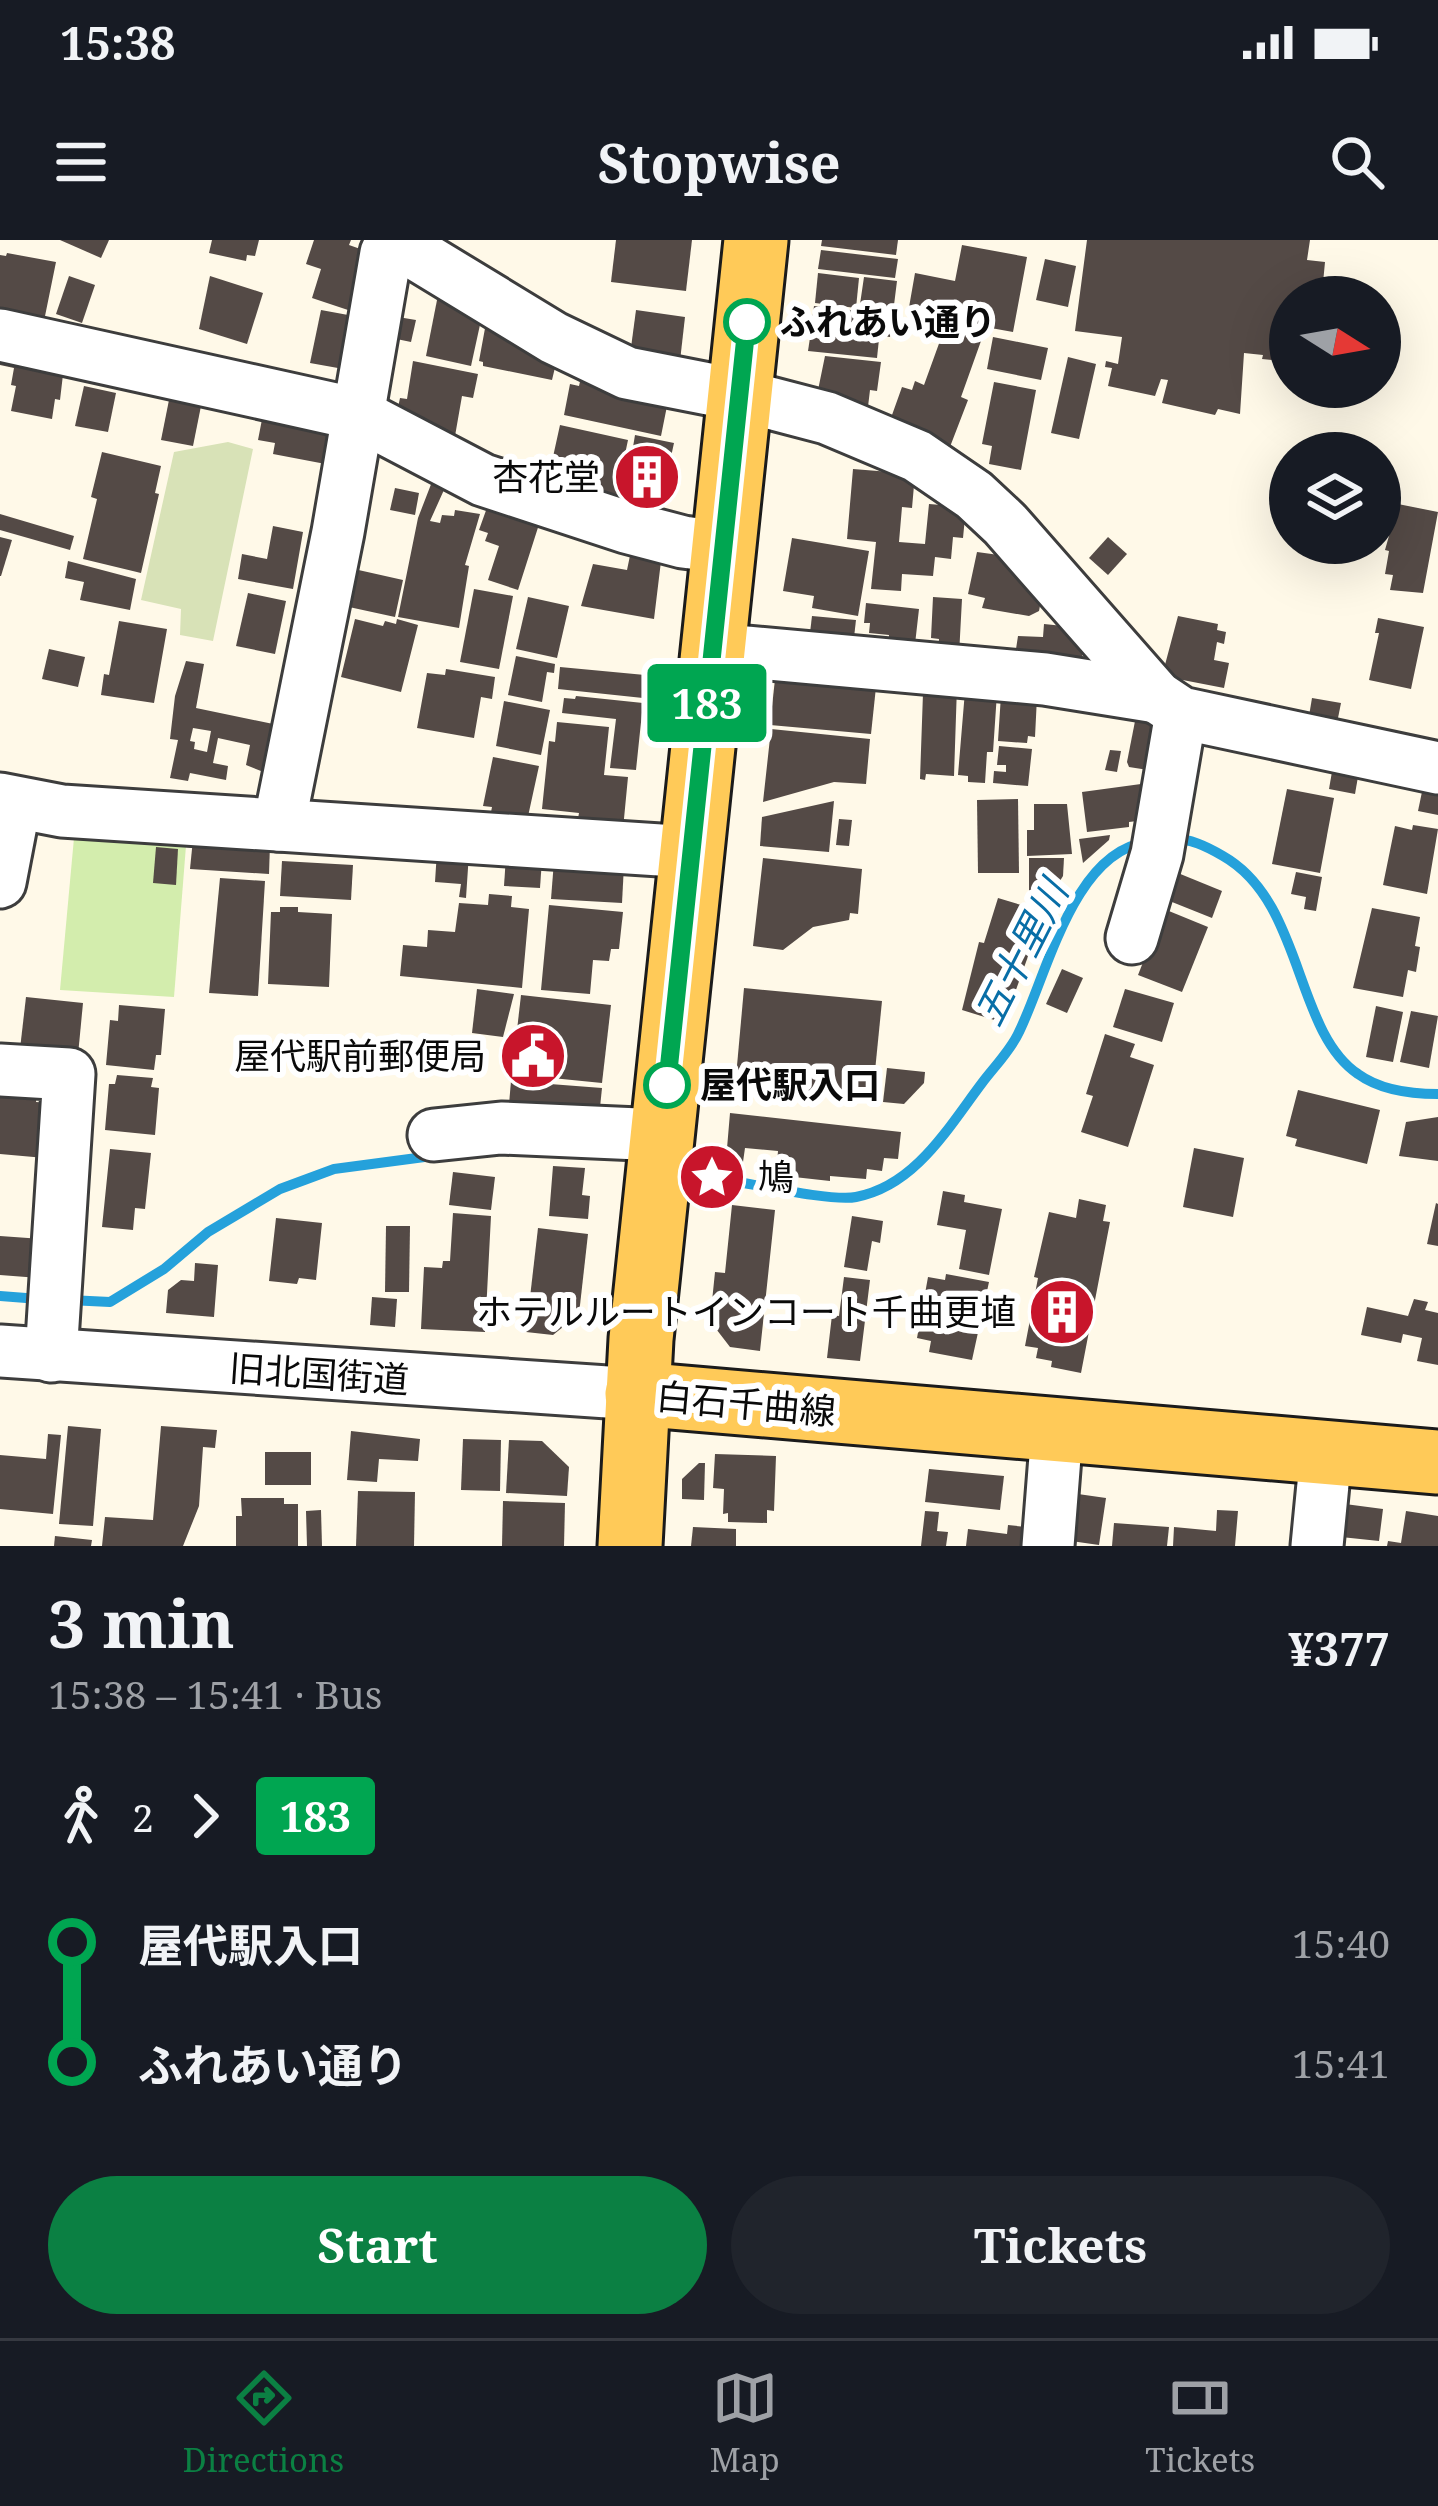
<!DOCTYPE html>
<meta charset="utf-8">
<style>
:root{--surface:#171b24;--page:#20242c;--text:#f1f3f6;--muted:#9ea1a6;--line:#363941;--accent:#0b8043}
body{margin:0;font-family:"Noto Serif","Noto Sans JP",serif;background:var(--page);color:var(--text);height:100vh;display:flex;flex-direction:column;font-size:45px;white-space:nowrap}
*{box-sizing:border-box;margin:0}
p{font-size:39px;color:var(--muted)}
.icon{flex:none;width:66px;height:66px;fill:none;stroke:currentColor;stroke-width:2;stroke-linecap:round;stroke-linejoin:round}
.map{position:relative;height:1306px;overflow:hidden}
.drawer{display:flex;flex-direction:column;background:var(--surface);flex:1}
.drawer>*{flex:none}
.badge{padding:0 24px;border-radius:9px;font-size:42px;line-height:78px}
.needle{width:78px;rotate:101deg}
.buttons{position:absolute;left:1269px;top:36px;display:grid;gap:24px}
.buttons a{display:grid;place-items:center;width:132px;height:132px;border-radius:50%;background:var(--surface);box-shadow:0 12px 48px #0002;font-size:60px}
.map>.badge{position:absolute;translate:-50% -50%;box-shadow:0 0 0 6px #fff}
.legs{display:flex;align-items:center;gap:18px;height:132px;padding:0 48px;font-size:39px}
.legs p{margin-inline-start:auto}
.head{display:flex;align-items:center;justify-content:space-between;height:204px;padding:0 48px}
h1{font-size:66px;font-weight:700;line-height:90px}
.action{display:flex;gap:24px;margin-top:auto;padding:24px 48px}
.action a{flex:1;height:138px;border-radius:72px;background:var(--accent);color:#fff;font-size:48px;font-weight:700;line-height:138px;text-align:center}
.action a+a{background:var(--page);color:var(--text)}
ul{padding:0 48px;list-style:none}
li{display:flex;align-items:center;gap:42px;height:120px;font-size:45px}
li i{display:grid;place-items:center;width:18px;height:100%;margin:0 15px;background:currentColor}
li i::after{content:'';width:30px;height:30px;margin:-15px;border:9px solid;border-radius:50%;background:var(--surface)}
li p{margin-inline-start:auto}
li:first-child i{background:linear-gradient(#0000 50%,currentColor 0)}
li:last-child i{background:linear-gradient(currentColor 50%,#0000 0)}
.status{display:flex;justify-content:space-between;align-items:center;height:84px;padding:0 60px;background:var(--surface);direction:ltr}
.status svg{height:33px;fill:currentColor}
header{display:flex;justify-content:space-between;align-items:center;height:156px;padding:0 48px;background:var(--surface);font-size:54px;font-weight:700}
.tabs{display:flex;justify-content:space-around;align-items:center;height:168px;border-top:3px solid var(--line);background:var(--surface);font-size:33px;color:var(--muted)}
.tabs a{display:grid;justify-items:center;gap:6px}
.tabs .on{color:var(--accent)}
.map>svg:first-child{display:block}
.green{fill:#d3edad}
.cemetery{fill:#d8e2b7}
.lines{fill:none;stroke-linecap:round;stroke-linejoin:round}
.stream{stroke:#25a1db;stroke-width:10}
.building{fill:#544a46;fill-rule:evenodd}
.minor-casing{stroke:#3d3d3d;stroke-width:57}
.major-casing{stroke:#1b1b1b;stroke-width:69}
.minor{stroke:#fff;stroke-width:51}
.major{stroke:#ffca58;stroke-width:63}
.line-1-casing{stroke:#fff;stroke-width:27}
.line-1{stroke:#00a651;stroke-width:18}
.stop-1-dot{fill:#fff;stroke:#00a651;stroke-width:6}
.labels{text-anchor:middle;stroke-width:12;stroke-linejoin:round;paint-order:stroke}
.stop-label{font-size:36px;font-weight:bold;fill:#0a0a0a;stroke:#fff;text-anchor:start}
.poi-label{font-size:36px;fill:#0a0a0a;stroke:#fff;text-anchor:end}
.street-label{font-size:36px;fill:#0a0a0a;stroke:#fff}
.water-label{font-size:39px;font-style:italic;fill:#086ea7;stroke:#fff}
</style>
<div class="status"><b>15:38</b><svg viewBox="0 0 49 12"><path d="M0 12V9h3v3zM5 12V6h3v6zM10 12V3h3v9zM15 12V0h3v12zM26 1h20v11H26zM47 4h2v5h-2z"/></svg></div>
<header><svg class="icon" aria-label="menu" viewBox="0 0 24 24"><path d="M4 6h16M4 12h16M4 18h16"/></svg>Stopwise<svg class="icon" aria-label="search" viewBox="0 0 24 24"><circle cx="10" cy="10" r="6"/><path d="M15 15l6 6"/></svg></header>
<div class="map">
<svg width="1438" height="1306" viewBox="0 0 1438 1306">
<rect width="100%" height="100%" fill="#fff9e8"/>
<polygon class="green" points="75,587 187,593 174,757 60,750"/>
<polygon class="cemetery" points="228,202 253,209 213,401 180,395 181,369 141,360 174,212"/>
<g class="lines">
<g class="stream">
<path d="M1171,598C1191,599 1206,606 1223,616C1304,662 1294,791 1358,834C1380,850 1411,854 1438,854"/>
<path d="M720,939C749,943 832,962 856,957C915,946 948,888 982,843C994,827 1011,810 1019,792C1047,735 1073,612 1147,602"/>
<polyline points="0,1056 39,1059"/>
<polyline points="69,1060 110,1062 164,1029 208,992 280,949 334,929 432,916"/>
</g>
</g>
<g class="building">
<polygon points="60,0 109,0 101,18"/>
<polygon points="212,0 259,0 255,16 247,15 246,21 209,13"/>
<polygon points="314,0 351,0 349,5 369,12 357,73 312,58 321,29 306,24"/>
<polygon points="616,0 692,0 686,51 611,42"/>
<polygon points="822,0 898,0 896,15 821,6"/>
<polygon points="1087,0 1310,0 1307,20 1325,22 1323,43 1315,42 1313,57 1290,57 1290,122 1262,119 1263,115 1244,113 1240,174 1218,169 1215,175 1162,163 1168,140 1161,139 1155,156 1108,146 1112,128 1105,127 1106,121 1118,124 1122,97 1075,91"/>
<polygon points="962,5 1027,17 1013,92 908,73 915,33 955,41"/>
<polygon points="821,10 898,19 895,38 818,29"/>
<polygon points="7,13 56,22 44,81 0,72 0,15 6,16"/>
<polygon points="1045,19 1076,26 1068,67 1036,60"/>
<polygon points="818,33 859,38 856,68 815,63"/>
<polygon points="69,36 95,45 82,83 56,74"/>
<polygon points="210,36 263,53 247,104 199,89"/>
<polygon points="864,37 897,41 890,97 811,87 814,66 859,71"/>
<polygon points="438,55 483,71 471,126 426,116"/>
<polygon points="321,70 359,77 349,130 310,123"/>
<polygon points="636,70 685,77 680,121 630,115"/>
<polygon points="488,72 558,115 552,140 483,126 483,122 479,121"/>
<polygon points="392,76 416,80 411,102 387,97"/>
<polygon points="945,87 981,101 961,157 968,160 948,212 887,189 902,147 912,150 915,141 924,145"/>
<polygon points="811,91 879,99 877,118 808,111"/>
<polygon points="993,97 1048,108 1041,140 987,129"/>
<polygon points="0,110 64,126 60,160 55,159 52,179 11,171 16,146 11,145 14,128 0,125"/>
<polygon points="825,116 881,122 877,151 870,150 867,175 817,155"/>
<polygon points="1068,117 1096,124 1079,199 1051,193"/>
<polygon points="413,121 478,134 473,158 462,156 455,196 433,192 434,184 396,177 400,158 407,159"/>
<polygon points="581,137 669,156 661,196 564,175 570,144 579,146"/>
<polygon points="994,142 1036,150 1021,230 989,224 992,206 982,204"/>
<polygon points="84,146 116,153 108,192 75,186"/>
<polygon points="170,155 202,161 193,206 161,200"/>
<polygon points="264,169 337,183 336,226 273,214 275,203 258,200"/>
<polygon points="560,185 628,200 616,257 592,252 594,245 549,235"/>
<polygon points="635,195 674,203 658,276 629,270 634,247 625,245 630,221 651,224 631,219"/>
<polygon points="102,212 161,226 155,253 159,254 141,333 83,319 97,259 91,257"/>
<polygon points="853,229 915,234 912,268 902,267 899,302 925,304 929,264 966,267 963,298 953,297 951,319 935,317 933,336 902,334 901,351 871,349 876,302 847,299"/>
<polygon points="435,234 448,241 430,281 440,283 442,275 454,276 455,270 480,274 465,325 469,326 459,388 398,377 418,278"/>
<polygon points="395,248 419,253 415,275 390,270"/>
<polygon points="489,262 542,275 518,350 488,340 499,306 485,301 488,293 479,290"/>
<polygon points="1398,264 1438,272 1423,353 1390,350 1393,335 1385,334 1389,311 1385,310"/>
<polygon points="0,274 74,296 70,310 0,290"/>
<polygon points="273,286 303,292 293,349 238,339 242,314 267,319"/>
<polygon points="0,297 12,300 1,336 0,336"/>
<polygon points="1108,297 1127,314 1108,335 1089,318"/>
<polygon points="792,298 869,311 858,376 812,368 814,356 783,351"/>
<polygon points="632,306 662,313 654,379 581,366 593,324 627,330"/>
<polygon points="977,312 999,315 1043,350 1039,371 1029,376 982,368 985,358 968,354"/>
<polygon points="68,321 136,339 130,370 80,360 84,342 65,338"/>
<polygon points="354,329 403,340 395,377 349,367 355,347 349,346"/>
<polygon points="474,349 513,356 499,429 460,422"/>
<polygon points="248,353 286,361 275,414 236,406"/>
<polygon points="528,357 569,366 557,418 516,409"/>
<polygon points="933,357 962,359 959,415 938,414 939,399 931,398"/>
<polygon points="866,363 919,369 914,413 888,410 889,395 869,393 870,383 864,383"/>
<polygon points="812,376 856,380 853,406 809,401"/>
<polygon points="1178,376 1218,384 1217,390 1226,392 1224,404 1217,402 1214,420 1229,423 1224,448 1162,436"/>
<polygon points="1378,378 1424,387 1411,449 1369,440 1379,393 1375,393"/>
<polygon points="355,379 383,386 385,381 396,384 397,379 418,385 401,452 341,437"/>
<polygon points="119,381 167,389 154,463 101,455 104,434 109,435"/>
<polygon points="1044,384 1073,387 1084,398 1081,430 1014,422 1018,396 1043,397"/>
<polygon points="49,409 85,417 78,447 42,439"/>
<polygon points="516,416 555,424 554,433 547,432 542,462 508,455"/>
<path d="M186,421L204,424L196,468L278,485L271,535L246,525L250,505L218,498L213,523L228,526L226,540L190,533L188,541L170,538L178,500L170,499L175,456ZM193,488L211,491L207,512L194,509L195,502L190,501Z"/>
<polygon points="560,427 645,435 643,458 558,449"/>
<polygon points="446,429 495,437 492,459 481,457 474,498 417,488 427,433 445,435"/>
<polygon points="776,430 876,447 871,494 770,485"/>
<polygon points="957,446 954,536 926,534 925,540 920,539 923,453"/>
<polygon points="965,451 997,453 993,512 987,512 985,543 968,542 968,536 958,535"/>
<polygon points="1001,455 1037,457 1035,497 1028,496 1027,503 998,501"/>
<polygon points="576,456 643,463 636,530 610,528 616,479 562,473 564,458 575,459"/>
<polygon points="1312,458 1341,463 1336,488 1308,482"/>
<polygon points="504,461 550,470 541,515 496,506"/>
<polygon points="1137,471 1170,476 1148,530 1129,527 1127,522"/>
<polygon points="557,482 609,487 604,535 628,537 623,589 577,584 579,573 542,569 549,501 555,502"/>
<polygon points="771,489 870,499 866,544 834,542 763,562"/>
<polygon points="999,506 1032,509 1028,546 993,543 994,531 1006,532 1006,525 997,525"/>
<polygon points="1110,510 1121,511 1117,532 1105,530"/>
<polygon points="493,517 539,526 527,581 490,577 492,567 483,566"/>
<polygon points="1333,526 1359,531 1355,554 1329,549"/>
<polygon points="1141,544 1146,580 1129,582 1129,587 1087,592 1082,552"/>
<polygon points="1423,547 1438,550 1438,575 1418,571"/>
<polygon points="1287,549 1334,558 1320,633 1272,624"/>
<polygon points="1018,559 1019,633 978,633 977,560"/>
<polygon points="834,561 829,612 760,606 762,577"/>
<polygon points="1034,564 1067,564 1072,614 1027,616 1027,590 1034,590"/>
<polygon points="839,579 852,580 849,606 836,605"/>
<polygon points="1413,585 1438,589 1427,654 1383,645 1395,586 1412,590"/>
<polygon points="1110,595 1109,600 1083,623 1079,599"/>
<polygon points="193,599 270,604 269,634 190,629"/>
<polygon points="156,607 178,609 176,645 153,643"/>
<polygon points="437,611 469,613 466,658 459,657 461,644 435,642"/>
<polygon points="506,616 542,619 540,648 504,646"/>
<polygon points="763,618 862,629 858,674 850,673 849,680 813,687 783,710 753,706"/>
<polygon points="1029,618 1064,618 1063,636 1051,655 1029,654"/>
<polygon points="282,621 353,625 351,660 280,656"/>
<polygon points="554,621 624,625 622,663 551,659"/>
<polygon points="1173,631 1222,651 1212,678 1162,658"/>
<polygon points="1296,632 1322,637 1316,671 1304,669 1306,657 1291,654"/>
<polygon points="220,638 265,641 258,756 209,753"/>
<polygon points="489,654 512,656 511,667 529,669 522,748 400,736 403,705 427,707 428,690 455,692 459,663 488,665"/>
<polygon points="998,658 1044,672 1004,783 962,770 979,702 984,703"/>
<polygon points="549,665 623,672 619,709 611,709 609,721 593,720 590,754 541,750"/>
<polygon points="280,667 298,667 298,672 332,674 329,747 268,744 271,672 280,672"/>
<polygon points="1372,668 1420,677 1415,706 1420,707 1416,732 1408,730 1403,757 1353,748"/>
<polygon points="1164,669 1208,687 1182,752 1138,735"/>
<polygon points="1062,729 1083,738 1067,773 1046,764"/>
<polygon points="744,748 882,761 872,861 735,848"/>
<polygon points="477,749 514,754 503,797 472,793"/>
<polygon points="1125,749 1174,763 1162,802 1113,787"/>
<polygon points="521,755 611,765 602,843 512,834"/>
<polygon points="26,757 83,763 78,815 20,809"/>
<polygon points="119,765 165,769 161,815 156,815 154,830 106,825 110,780 118,781"/>
<polygon points="1376,766 1403,772 1393,822 1366,817"/>
<polygon points="1411,771 1438,776 1429,828 1400,822"/>
<polygon points="1105,794 1135,804 1130,817 1154,825 1128,907 1081,892 1093,856 1086,854"/>
<polygon points="887,828 925,832 924,843 904,864 883,862"/>
<polygon points="117,835 153,838 151,847 159,848 155,895 105,890 109,844 115,844"/>
<polygon points="511,841 602,848 599,877 508,876"/>
<polygon points="0,848 37,852 36,862 50,863 45,918 0,914"/>
<polygon points="1298,850 1380,870 1367,924 1295,906 1297,899 1286,896"/>
<polygon points="730,873 901,892 898,919 884,918 882,931 867,929 866,939 830,936 830,941 776,935 778,911 745,908 743,922 726,920"/>
<polygon points="1438,877 1438,921 1399,916 1406,882"/>
<polygon points="1194,908 1244,918 1233,977 1183,967"/>
<polygon points="110,909 151,913 145,969 135,968 133,990 102,987"/>
<polygon points="553,926 585,928 582,955 590,956 588,979 549,976"/>
<polygon points="453,932 495,937 491,970 449,965"/>
<polygon points="943,951 965,955 964,962 1002,969 989,1035 959,1029 966,990 937,985"/>
<polygon points="1079,959 1106,965 1103,981 1110,982 1081,1133 1051,1127 1052,1121 1036,1118 1038,1108 1025,1106 1038,1038 1034,1037 1049,972 1076,978"/>
<polygon points="1436,963 1438,964 1438,1006 1427,1004"/>
<polygon points="732,965 775,970 760,1111 730,1107 710,1081 715,1032 725,1033"/>
<polygon points="453,973 491,976 485,1092 421,1089 424,1027 442,1028 443,1021 450,1021"/>
<polygon points="852,976 883,981 880,1003 872,1001 867,1031 844,1027"/>
<polygon points="276,978 322,983 316,1040 299,1038 297,1044 269,1041"/>
<polygon points="386,986 410,986 409,1052 385,1052"/>
<polygon points="538,988 588,994 579,1074 553,1095 526,1092"/>
<polygon points="0,996 42,999 39,1038 0,1035"/>
<polygon points="195,1023 218,1025 214,1077 166,1073 168,1050 181,1040 194,1041"/>
<polygon points="946,1034 989,1042 972,1120 929,1112 931,1101 917,1098 928,1037 945,1040"/>
<polygon points="844,1037 870,1040 860,1121 827,1118 832,1075 839,1076"/>
<polygon points="372,1057 397,1059 395,1087 370,1085"/>
<polygon points="1414,1059 1428,1062 1425,1070 1438,1073 1438,1125 1417,1121 1422,1098 1403,1094 1401,1103 1361,1095 1367,1067 1408,1076"/>
<polygon points="68,1186 101,1189 93,1286 59,1284"/>
<polygon points="161,1186 217,1190 215,1208 203,1207 199,1266 183,1306 102,1306 105,1277 153,1280"/>
<polygon points="351,1191 420,1199 418,1221 379,1219 377,1242 347,1240"/>
<polygon points="48,1194 61,1195 53,1274 0,1269 0,1215 46,1219"/>
<polygon points="463,1199 501,1200 500,1251 461,1250"/>
<polygon points="509,1200 542,1201 569,1227 567,1256 506,1253"/>
<rect x="265" y="1212" width="46" height="33"/>
<polygon points="715,1214 776,1216 774,1271 767,1270 767,1283 728,1282 728,1273 723,1274 724,1249 713,1248"/>
<polygon points="699,1223 705,1223 704,1260 682,1259 682,1239"/>
<polygon points="929,1229 1004,1236 1000,1270 925,1262"/>
<polygon points="358,1251 415,1252 414,1306 356,1306"/>
<polygon points="1071,1253 1106,1258 1099,1305 1064,1300"/>
<polygon points="241,1258 284,1258 284,1264 298,1264 298,1306 236,1306 236,1276 242,1276"/>
<polygon points="503,1261 565,1263 564,1306 502,1306"/>
<polygon points="1345,1264 1383,1269 1379,1301 1341,1297"/>
<polygon points="321,1270 322,1306 307,1306 306,1271"/>
<polygon points="1217,1270 1238,1271 1235,1306 1173,1306 1174,1287 1216,1291"/>
<polygon points="925,1271 939,1272 937,1291 948,1292 946,1306 921,1306"/>
<polygon points="1406,1271 1438,1276 1438,1306 1387,1306 1388,1301 1401,1303"/>
<polygon points="1114,1283 1169,1287 1167,1306 1112,1306"/>
<polygon points="1008,1285 1026,1287 1024,1306 966,1306 968,1289 1007,1294"/>
<polygon points="693,1287 736,1289 736,1306 691,1306"/>
<polygon points="55,1296 92,1300 91,1306 54,1306"/>
</g>
<g class="lines">
<g class="minor-casing">
<g id="minor">
<polyline points="393,0 554,98 627,133 739,155 827,178 917,216 974,255 1005,284 1157,457 1181,473 1438,528"/>
<polyline points="0,95 357,174 483,240 626,287 683,302 722,307"/>
<polyline points="713,409 1045,439 1157,457"/>
<polyline points="0,559 62,571 691,612"/>
<polyline points="279,585 338,292 386,13 393,0"/>
<polyline points="0,642 15,564"/>
<polyline points="1132,698 1157,614 1181,473"/>
<polyline points="0,830 69,834 51,1116"/>
<polyline points="434,895 501,888 662,895"/>
<polyline points="0,1111 637,1154"/>
<polyline points="1048,1306 1057,1191"/>
<polyline points="1317,1306 1326,1213"/>
</g>
</g>
<g class="major-casing">
<g id="major">
<polyline points="637,1154 1438,1222"/>
<polyline points="630,1306 641,1099 756,0"/>
</g>
</g>
<use href="#minor" class="minor"/>
<use href="#major" class="major"/>
</g>
<g class="lines">
<g class="line-1-casing">
<polyline id="line-1" points="667,845 747,82"/>
</g>
<use href="#line-1" class="line-1"/>
</g>
<defs>
<g id="building-disc" transform="scale(3.45)"><circle r="9.5" fill="#c8152b" stroke="#fff"/><path d="M-4-6H4V6H1V3H-1V6H-4ZM-2.5-4.3h1.7v1.8h-1.7ZM.8-4.3h1.7v1.8H.8ZM-2.5-1h1.7V.8h-1.7ZM.8-1h1.7V.8H.8Z" fill="#fff"/></g>
<g id="civic-disc" transform="scale(3.45)"><circle r="9.5" fill="#c8152b" stroke="#fff"/><path d="M-.6-6.5H3V-4.5H.6V-3L4-1V1h2V6H-6V1h2V-1L-.6-3ZM-1.2 2.5V6h2.4V2.5Z" fill="#fff"/></g>
<g id="sight-disc" transform="scale(3.45)"><circle r="9.5" fill="#c8152b" stroke="#fff"/><path d="M0-6L1.8-2.2L6-1.7L2.9 1.2L3.7 5.4L0 3.3L-3.7 5.4L-2.9 1.2L-6-1.7L-1.8-2.2Z" fill="#fff"/></g>
</defs>
<g fill-rule="evenodd">
<use href="#building-disc" x="647" y="237"/>
<use href="#civic-disc" x="533" y="816"/>
<use href="#sight-disc" x="712" y="937"/>
<use href="#building-disc" x="1062" y="1072"/>
</g>
<g class="stop-1-dot">
<circle cx="747" cy="82" r="21"/>
<circle cx="667" cy="845" r="21"/>
</g>
<g class="labels">
<g class="stop-label">
<text x="780" y="95">ふれあい通り</text>
<text x="700" y="858">屋代駅入口</text>
</g>
<g class="poi-label">
<text x="600" y="250">杏花堂</text>
<text x="486" y="829">屋代駅前郵便局</text>
<text x="758" y="950" text-anchor="start">鳩</text>
<text x="1016" y="1085">ホテルルートインコート千曲更埴</text>
</g>
<g class="street-label">
<text transform="translate(319 1134) rotate(4)" y="13">旧北国街道</text>
<text transform="translate(746 1164) rotate(5)" y="13">白石千曲線</text>
</g>
<g class="water-label">
<text transform="translate(1021 713) rotate(-63)" y="14">五十里川</text>
</g>
</g>
</svg>
<div class="buttons">
<a><svg class="needle" viewBox="-14 -14 28 28"><path d="M0-13l5 13h-10z" fill="#e53935"/><path d="M0 13l5-13h-10z" fill="#9ea1a6"/></svg></a>
<a><svg class="icon" aria-label="layers" viewBox="0 0 24 24"><path d="M12 4l9 5-9 5-9-5zM3 14l9 5 9-5"/></svg></a>
</div>
<b class="badge" style="left:707px;top:463px;background:#00a651;color:#fff">183</b>
</div>
<section class="drawer">
<div class="head"><div><h1>3 min</h1><p>15:38 – 15:41 · Bus</p></div><b>¥377</b></div>
<div class="legs"><svg class="icon" aria-label="walk" viewBox="0 0 24 24"><circle cx="13" cy="4" r="2"/><path d="M13 8l-2 6 4 7M11 14l-3 7M7 12l3-4h3l4 4"/></svg>2<svg class="icon" aria-label="forward" viewBox="0 0 24 24"><path d="M9 5l7 7-7 7"/></svg><b class="badge" style="background:#00a651;color:#fff">183</b></div>
<ul>
<li><i style="color:#00a651"></i><b>屋代駅入口</b><p>15:40</p></li>
<li><i style="color:#00a651"></i><b>ふれあい通り</b><p>15:41</p></li>
</ul>
<div class="action"><a>Start</a><a>Tickets</a></div>
</section>
<nav class="tabs">
<a class="on"><svg class="icon" aria-label="directions" viewBox="0 0 24 24"><path d="M12 3l9 9-9 9-9-9zM9 14v-3h6M13 9l2 2-2 2"/></svg>Directions</a>
<a><svg class="icon" aria-label="map" viewBox="0 0 24 24"><path d="M3 6l6-2 6 2 6-2v14l-6 2-6-2-6 2zM9 4v14M15 6v14"/></svg>Map</a>
<a><svg class="icon" aria-label="tickets" viewBox="0 0 24 24"><path d="M3 7h18v10H3zM15 7v10"/></svg>Tickets</a>
</nav>
